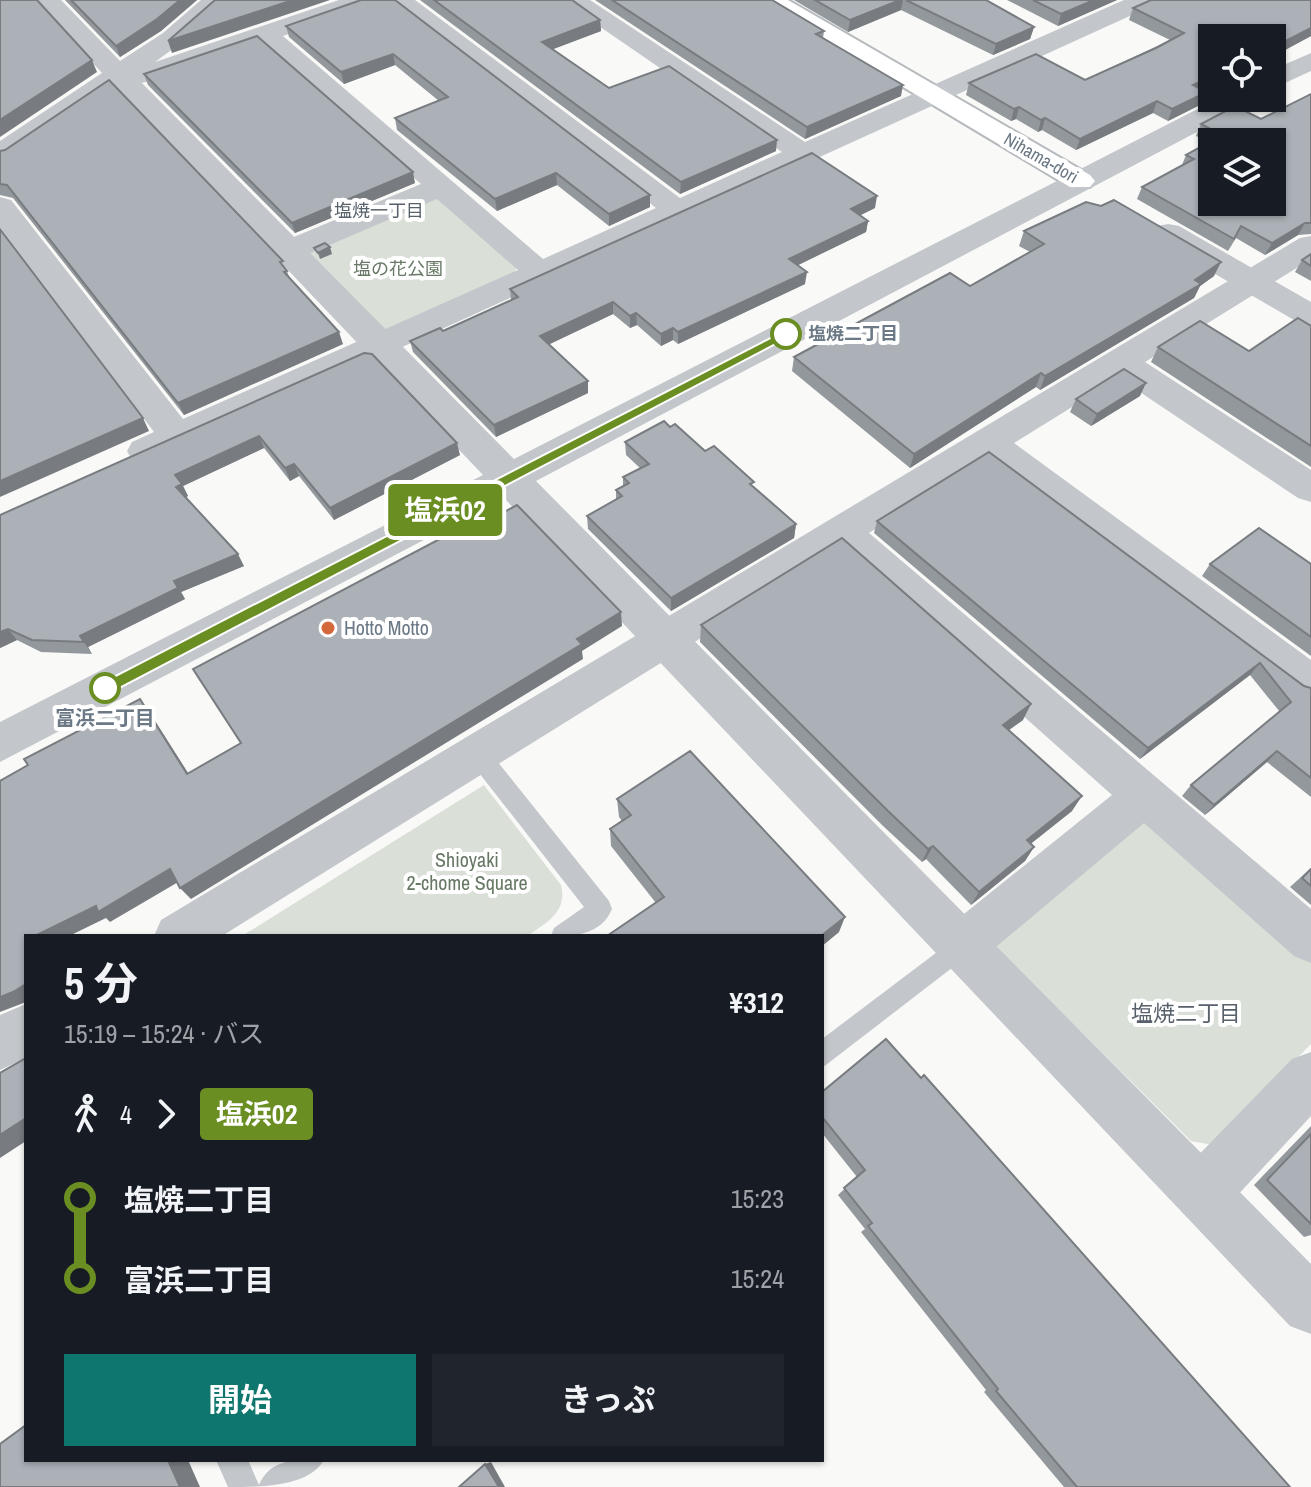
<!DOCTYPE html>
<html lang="ja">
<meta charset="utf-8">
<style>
:root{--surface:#171b24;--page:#20242c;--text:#f1f3f6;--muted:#9ea1a6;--accent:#0f766e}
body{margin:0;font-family:"Archivo Narrow","Noto Sans JP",sans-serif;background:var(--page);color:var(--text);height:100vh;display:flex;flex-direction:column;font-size:30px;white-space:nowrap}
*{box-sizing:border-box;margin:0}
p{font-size:26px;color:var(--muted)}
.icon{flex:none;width:44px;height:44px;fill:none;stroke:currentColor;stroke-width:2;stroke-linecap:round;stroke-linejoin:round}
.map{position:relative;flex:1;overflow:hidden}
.details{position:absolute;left:24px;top:934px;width:800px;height:528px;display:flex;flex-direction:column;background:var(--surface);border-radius:0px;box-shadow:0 2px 6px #0004}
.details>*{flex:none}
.badge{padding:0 16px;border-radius:6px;font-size:28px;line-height:52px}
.fabs{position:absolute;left:1198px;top:24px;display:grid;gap:16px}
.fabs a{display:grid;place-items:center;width:88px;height:88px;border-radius:0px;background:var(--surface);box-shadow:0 2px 6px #0004;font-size:40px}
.map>.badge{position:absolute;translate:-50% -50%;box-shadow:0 0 0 4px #fff}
.legs{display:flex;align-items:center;gap:12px;height:88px;padding:0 40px;font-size:26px}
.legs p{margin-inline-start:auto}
.overview{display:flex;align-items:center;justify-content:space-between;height:136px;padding:0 40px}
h1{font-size:44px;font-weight:700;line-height:60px}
.primary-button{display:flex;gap:16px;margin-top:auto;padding:16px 40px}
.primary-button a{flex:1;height:92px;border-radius:0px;background:var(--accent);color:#fff;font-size:32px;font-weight:700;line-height:92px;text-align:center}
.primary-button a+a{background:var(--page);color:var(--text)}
ul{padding:0 40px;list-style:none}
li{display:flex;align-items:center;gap:28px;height:80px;font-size:30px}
li i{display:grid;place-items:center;width:12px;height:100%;margin:0 10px;background:currentColor}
li i::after{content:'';width:20px;height:20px;margin:-10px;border:6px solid;border-radius:50%;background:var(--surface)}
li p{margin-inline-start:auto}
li:first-child i{background:linear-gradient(#0000 50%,currentColor 0)}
li:last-child i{background:linear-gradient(currentColor 50%,#0000 0)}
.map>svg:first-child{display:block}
.green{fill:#dadfd8}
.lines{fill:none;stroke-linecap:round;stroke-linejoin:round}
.secondary-casing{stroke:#b6babe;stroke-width:4}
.service{fill:#c3c6ca;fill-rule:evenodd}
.minor{fill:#c3c6ca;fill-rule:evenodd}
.tertiary{fill:#c3c6ca;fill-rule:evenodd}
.secondary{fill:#fff;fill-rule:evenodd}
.wall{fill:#93989d}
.shaded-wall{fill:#787c80}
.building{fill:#abb1b7;stroke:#787c80;stroke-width:2;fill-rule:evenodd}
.line-1{fill:#6b8e23;stroke:#fff;stroke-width:2}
.stop-1-dot{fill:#fff;stroke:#6b8e23;stroke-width:4}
.poi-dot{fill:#d4683b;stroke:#fff;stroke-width:3}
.labels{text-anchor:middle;stroke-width:8;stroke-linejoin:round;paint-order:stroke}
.far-street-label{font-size:18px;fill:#6b7885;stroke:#fff}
.far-neighbourhood-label{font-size:18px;fill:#58616b;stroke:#fff}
.far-park-label{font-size:18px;fill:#677865;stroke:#fff}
.far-stop-label{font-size:18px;font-weight:bold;fill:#6b7885;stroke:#fff;text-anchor:start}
.poi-label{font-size:20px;fill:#6b7885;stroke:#fff;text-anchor:start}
.stop-label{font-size:20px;font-weight:bold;fill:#6b7885;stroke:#fff}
.park-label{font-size:20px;fill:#677865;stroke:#fff}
.neighbourhood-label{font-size:22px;fill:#58616b;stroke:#fff}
</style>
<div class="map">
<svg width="1311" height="1487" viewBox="0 0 1311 1487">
<rect width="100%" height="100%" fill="#f9f9f7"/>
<g class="green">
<polygon points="439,198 517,266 514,276 397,329 379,329 304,252"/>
<path d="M484,785L561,885C568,912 546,923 527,936H242Z"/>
<polygon points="1133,819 1152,822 1311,963 1311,1044 1213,1145 1191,1141 997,948 997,931"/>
</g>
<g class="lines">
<g class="secondary-casing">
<polygon id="secondary" points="758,0 788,0 1090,175 1095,181 1090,187 1070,187"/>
</g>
<g class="service">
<path d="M477,744L485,746L609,901L612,909C601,935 575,936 551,936L554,928L584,907L469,760L466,753L469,746Z"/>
<polygon points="961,934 970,938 973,946 970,954 822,1068 822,1039"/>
<path d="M216,1460H248L259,1485C271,1457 297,1460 324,1460C308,1487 262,1487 228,1487Z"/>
</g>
<g class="minor">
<polygon points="35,0 61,0 120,61 163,33 201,0 228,0 181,43 155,62 339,0 376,0 373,5 283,36 543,259 656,208 387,0 415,0 680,198 782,152 561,0 590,0 805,142 1124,0 1157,0 1154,5 145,464 132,460 127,451 132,442 154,432 0,227 0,197 11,200 183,419 518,270 437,199 299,258 277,258 272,251 277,244 421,184 261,43 151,81 141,83 130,78 10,160 0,163 0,141 102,73"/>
<polygon points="1311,236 1311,259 1145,362 1311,470 1311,502 1298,498 1119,378 1014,443 1311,660 1311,700 1296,695 987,460 869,533 1311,909 1311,963 1294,956 1144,823 978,962 961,969 944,962 936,946 944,930 1112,795 839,552 222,936 154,936 161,920 1300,238"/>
<polygon points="26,1004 26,1058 0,1070 0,1015"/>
<polygon points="1311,1052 1311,1116 1222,1212 1202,1220 1182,1212 1174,1192 1182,1172 1292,1059"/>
</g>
<g class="tertiary">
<polygon points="1311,53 1311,71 1272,89 1272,70"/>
<polygon points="118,67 128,69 514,459 1219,98 1254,98 1250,104 536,481 1311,1264 1311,1334 1290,1326 504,498 0,762 0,722 483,475 108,81 105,75 108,69"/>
<polygon points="1168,224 1179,226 1311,302 1311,327 1299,323 1157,240 1153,233 1157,226"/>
</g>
<use href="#secondary" class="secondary"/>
</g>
<g class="wall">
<polygon points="65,0 197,0 161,31 120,57"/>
<polygon points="361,0 650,195 650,207 609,226 557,185 497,211 397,130 395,118 439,101 395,65 344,84 289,37 286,26"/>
<polygon points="420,0 572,0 600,20 601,31 553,49 609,88 776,151 680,194"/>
<polygon points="595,0 772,0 824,31 823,38 901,96 805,139"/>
<polygon points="794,0 986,0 1034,27 1030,39 993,55 901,10 848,32"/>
<polygon points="1007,0 1117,0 1058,26"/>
<polygon points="1311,0 1311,36 1272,57 1272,38 1212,38 1212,80 1208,82 1205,89 1202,90 1202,104 1168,121 1153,113 1076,150 1042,130 1038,132 1016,119 1011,121 966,95 969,83 1085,80 1170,40 1129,20 1133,8"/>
<polygon points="144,74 415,183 295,233 148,85"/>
<polygon points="1311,94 1311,234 1298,235 1265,255 1236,238 1228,251 1137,199 1142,187 1182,165 1186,155 1209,142 1196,136 1201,124 1261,119"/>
<polygon points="0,151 286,269 290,279 343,344 184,415 13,198 0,195"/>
<polygon points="875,208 860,215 868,221 866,232 798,265 805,284 678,344 673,340 661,346 637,325 630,328 613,314 548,345 588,393 496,437 413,352 410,341 443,331 511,300 510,289"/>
<polygon points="1024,231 1214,276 1200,286 1194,298 1040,390 1036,387 910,468 792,371 794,357 970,286 1030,252 1019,246"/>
<polygon points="1311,254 1311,281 1295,272 1302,260"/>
<polygon points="1311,326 1311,467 1151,362 1158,347 1249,351"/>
<polygon points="364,353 460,455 334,520 299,476 290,481 264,448 183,486 188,496 185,498 244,566 181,592 185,599 88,647 92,654 41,652 17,640 0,648 0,515"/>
<polygon points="1140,396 1091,426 1070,412 1076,399"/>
<polygon points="670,427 705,451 754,487 796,524 794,538 671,611 588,529 587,516 616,500 616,490 623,486 623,477 640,468 626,455 625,442"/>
<polygon points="989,452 1304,686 1311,688 1311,797 1267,762 1205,815 1182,796 1191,785 1280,712 1250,675 1140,759 874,533 877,521"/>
<polygon points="1210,564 1311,564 1311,656 1202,576"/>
<polygon points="701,625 1023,720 1009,730 1072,811 1030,844 1034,847 1025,861 971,905 926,859 922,862 882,825 700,642"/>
<polygon points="617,799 839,932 822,946 822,936 656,903 611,846 610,829 622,821 619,817"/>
<polygon points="1311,868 1311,905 1290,887"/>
<polygon points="822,1092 1290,1487 1064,1487 984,1392 986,1390 861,1232 865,1229 838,1195 857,1177 822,1133"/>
<polygon points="1311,1126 1311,1235 1304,1237 1254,1185"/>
</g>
<g class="shaded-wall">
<polygon points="180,0 197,0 161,31 120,57 116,46"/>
<polygon points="293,0 330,0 172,53 168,41"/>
<polygon points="900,0 903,0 901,10 848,32 850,20"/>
<polygon points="1094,0 1117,0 1058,26 1061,14"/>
<polygon points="600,20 601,31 543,53 542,42"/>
<polygon points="1034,27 1030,39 993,55 996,44"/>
<polygon points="1311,28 1311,36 1272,57 1276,46"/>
<polygon points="393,54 395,65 344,84 341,72"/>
<polygon points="92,60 97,72 0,137 0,120"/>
<polygon points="1212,70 1212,80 1208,82 1205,89 1189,97 1193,85 1204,74"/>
<polygon points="903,85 901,96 805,139 807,127"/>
<polygon points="1207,92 1202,104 1168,121 1172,109"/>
<polygon points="1157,101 1153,113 1076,150 1080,139"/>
<polygon points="1019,107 1016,119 1011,121 1014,109"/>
<polygon points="1045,118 1042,130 1038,132 1041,120"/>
<polygon points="777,140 776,151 680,194 681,182"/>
<polygon points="413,172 415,183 295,233 292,223"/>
<polygon points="556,173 557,185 497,211 495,199"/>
<polygon points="650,195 650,207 609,226 609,214"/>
<polygon points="877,196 875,208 849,221 851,209"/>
<polygon points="868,221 866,232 788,270 789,259"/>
<polygon points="1305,223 1298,235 1265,255 1272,243"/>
<polygon points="330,247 332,254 320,259 318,253"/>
<polygon points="1221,262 1214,276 1200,286 1194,298 1040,390 1045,376 1195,280"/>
<polygon points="807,272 805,284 678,344 678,332"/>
<polygon points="613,302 613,314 541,348 540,336"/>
<polygon points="636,313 637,325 630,328 630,316"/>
<polygon points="673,328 673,340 661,346 661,334"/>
<polygon points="339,332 343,344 184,415 178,403"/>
<polygon points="1041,373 1036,387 910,468 914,454"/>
<polygon points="588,381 588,393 496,437 494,425"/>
<polygon points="1146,383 1140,396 1091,426 1097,414"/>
<polygon points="143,418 149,431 0,497 0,481"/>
<polygon points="259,436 264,448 183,486 188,496 182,499 176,487 175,475"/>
<polygon points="457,443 460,455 334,520 330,508"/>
<polygon points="294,464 299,476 290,481 285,468"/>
<polygon points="796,524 794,538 671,611 671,598"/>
<polygon points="238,554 244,566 181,592 185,599 88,647 92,654 80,636 174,581"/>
<polygon points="621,612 622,626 582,651 583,659 191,899 180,888"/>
<polygon points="8,629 17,640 0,648 0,632"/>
<polygon points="1260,663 1250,675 1140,759 1148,748"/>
<polygon points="140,699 150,713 197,787 187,774"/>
<polygon points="1031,704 1023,720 995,740 1003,725"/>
<polygon points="1277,751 1267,762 1205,815 1214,805"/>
<polygon points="1082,796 1072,811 1018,854 1027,840"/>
<polygon points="933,846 926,859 922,862 928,849"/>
<polygon points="1034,847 1025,861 971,905 979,892"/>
<polygon points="170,869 180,881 110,922 106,918 69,936 35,936"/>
<polygon points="845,917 839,932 822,946 822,936 821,936"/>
<polygon points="26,984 26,1002 0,1012 0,997"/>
<polygon points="26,1118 26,1141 0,1158 0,1135"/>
<polygon points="168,1460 188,1460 200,1487 180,1487"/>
<polygon points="491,1462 505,1487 499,1487 485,1464"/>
</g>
<g class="building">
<polygon points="0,0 37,0 92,60 0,120"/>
<polygon points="71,0 180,0 157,19 116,46"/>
<polygon points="215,0 293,0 168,41"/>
<polygon points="361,0 395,0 650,195 609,214 556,173 495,199 395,118 448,97 393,54 341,72 286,26"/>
<polygon points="434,0 572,0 600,20 542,42 609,88 669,66 777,140 681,182"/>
<polygon points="612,0 772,0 824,31 816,34 903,85 807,127"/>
<polygon points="815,0 900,0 850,20"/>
<polygon points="906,0 986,0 1034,27 996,44"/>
<polygon points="1033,0 1094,0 1061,14"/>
<polygon points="1151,0 1311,0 1311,28 1276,46 1272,44 1272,38 1212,38 1212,70 1204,74 1210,77 1193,85 1207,92 1172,109 1157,101 1080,139 1045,118 1041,120 1019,107 1014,109 969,83 1036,54 1085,80 1156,48 1184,33 1133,8"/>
<polygon points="257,36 413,172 292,223 144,74"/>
<polygon points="109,80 283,261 280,262 287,271 284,272 339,332 178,403 7,185 0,184 0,151 5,150"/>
<path d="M1311,94V223H1305L1272,243L1241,226L1234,239L1142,187L1194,159L1186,155L1222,135L1201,124L1235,106L1261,119ZM1212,142H1272V202H1212Z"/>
<polygon points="812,153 877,196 851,209 868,221 789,259 807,272 678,332 673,328 661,334 636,313 630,316 613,302 540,336 588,381 494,425 410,341 440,328 443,331 518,297 510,289"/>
<polygon points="1114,200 1221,262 1195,280 1201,284 1045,376 1041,373 914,454 794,357 950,273 970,286 1044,244 1024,231 1086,202 1101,206"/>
<polygon points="0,229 143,418 0,481"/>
<polygon points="325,243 330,247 318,253 314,248"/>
<polygon points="1311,254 1311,266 1302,260"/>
<polygon points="1298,318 1311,326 1311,446 1158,347 1200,321 1249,351"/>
<polygon points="364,353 372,354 457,443 330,508 294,464 285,468 259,436 175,475 182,484 176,487 238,554 174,581 178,588 80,636 84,642 32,640 8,629 0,632 0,515"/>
<polygon points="1124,369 1146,383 1097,414 1076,399"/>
<polygon points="664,421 670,427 675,424 705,451 714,446 754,482 750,484 796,524 671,598 587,516 622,496 616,490 629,483 623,477 649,464 625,442"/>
<polygon points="989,452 1304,686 1311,688 1311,778 1277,751 1214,805 1191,785 1291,702 1260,663 1148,748 877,521"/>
<polygon points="517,505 621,612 577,639 582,644 180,888 170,869 98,912 96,906 35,936 26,936 26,984 13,992 0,997 0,781 28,765 24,759 140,699 187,774 241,743 193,669 451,533 466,533"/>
<polygon points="1259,528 1311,564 1311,637 1210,564"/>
<polygon points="842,538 1031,704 1003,725 1082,796 1027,840 1034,847 979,892 933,846 928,849 888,811 701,625"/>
<polygon points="690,751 845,917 821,936 607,936 664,897 610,829 631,815 617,799"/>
<polygon points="1311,869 1311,886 1302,878"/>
<polygon points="886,1039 921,1078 924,1075 1290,1487 1077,1487 996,1391 998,1389 868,1226 872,1223 844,1188 865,1170 822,1117 822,1092"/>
<polygon points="26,1058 26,1118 0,1135 0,1073"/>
<polygon points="1311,1134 1311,1224 1267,1180"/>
<polygon points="26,1425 26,1460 168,1460 180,1487 0,1487 0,1444"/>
<polygon points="485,1464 499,1487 459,1487"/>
</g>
<polygon class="line-1" points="786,330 791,331 791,336 110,693 100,693 100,684"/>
<g class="stop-1-dot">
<circle cx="786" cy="334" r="14"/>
<circle cx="105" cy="688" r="14"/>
</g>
<circle class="poi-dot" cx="328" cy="628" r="8"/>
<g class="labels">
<g class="far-street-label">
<text transform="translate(1041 158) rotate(30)" y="6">Nihama-dori</text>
</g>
<g class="far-neighbourhood-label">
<text x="379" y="217">塩焼一丁目</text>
</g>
<g class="far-park-label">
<text x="398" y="275">塩の花公園</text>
</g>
<g class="far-stop-label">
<text x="808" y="340">塩焼二丁目</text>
</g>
<g class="poi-label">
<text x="344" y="635">Hotto Motto</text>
</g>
<g class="stop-label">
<text x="105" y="725">富浜二丁目</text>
</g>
<g class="park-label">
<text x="467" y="867">Shioyaki<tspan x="467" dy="23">2-chome Square</tspan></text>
</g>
<g class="neighbourhood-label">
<text x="1186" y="1021">塩焼二丁目</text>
</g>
</g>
</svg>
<div class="fabs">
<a><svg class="icon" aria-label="locate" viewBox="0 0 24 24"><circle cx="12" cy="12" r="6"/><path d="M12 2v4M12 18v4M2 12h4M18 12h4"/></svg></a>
<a><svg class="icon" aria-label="layers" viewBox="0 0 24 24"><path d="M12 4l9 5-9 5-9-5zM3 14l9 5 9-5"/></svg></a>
</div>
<b class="badge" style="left:445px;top:510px;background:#6b8e23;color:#fff">塩浜02</b>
<section class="details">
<div class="overview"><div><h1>5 分</h1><p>15:19 – 15:24 · バス</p></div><b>¥312</b></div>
<div class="legs"><svg class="icon" aria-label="walk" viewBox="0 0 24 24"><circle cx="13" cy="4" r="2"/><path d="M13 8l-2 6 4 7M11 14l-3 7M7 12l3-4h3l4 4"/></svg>4<svg class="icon" aria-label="forward" viewBox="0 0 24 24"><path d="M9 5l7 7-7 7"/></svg><b class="badge" style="background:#6b8e23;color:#fff">塩浜02</b></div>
<ul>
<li><i style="color:#6b8e23"></i><b>塩焼二丁目</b><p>15:23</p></li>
<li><i style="color:#6b8e23"></i><b>富浜二丁目</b><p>15:24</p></li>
</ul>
<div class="primary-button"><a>開始</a><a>きっぷ</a></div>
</section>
</div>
